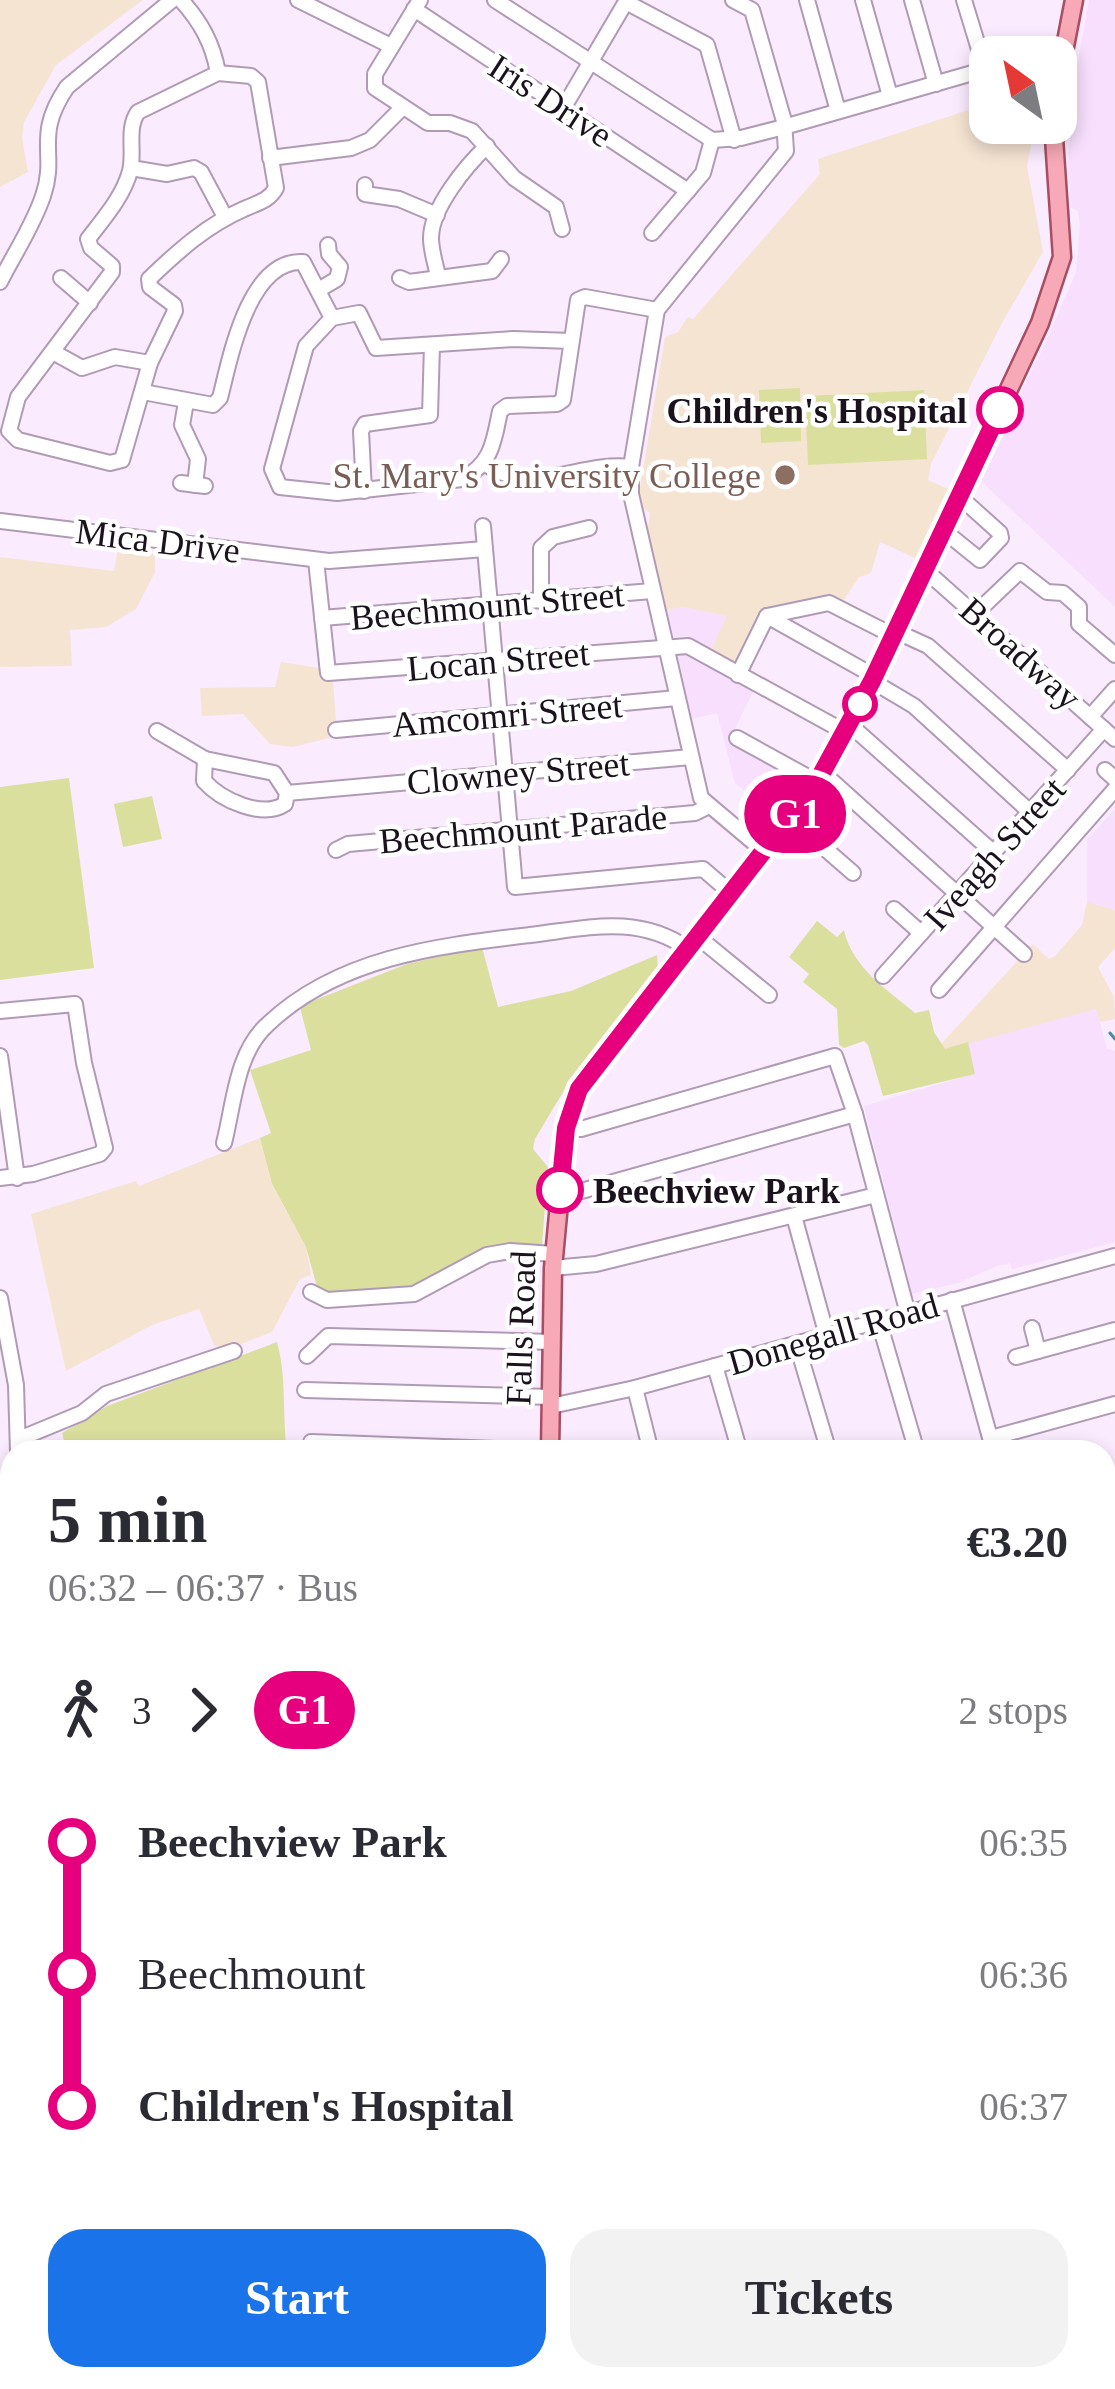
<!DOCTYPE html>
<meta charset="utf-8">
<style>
:root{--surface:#fff;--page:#f2f2f3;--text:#2b2b33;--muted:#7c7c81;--accent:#1a73e8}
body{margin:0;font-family:"Times New Roman",serif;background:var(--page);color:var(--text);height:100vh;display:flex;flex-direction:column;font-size:45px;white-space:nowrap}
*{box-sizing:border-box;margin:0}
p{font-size:39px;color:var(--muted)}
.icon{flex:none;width:66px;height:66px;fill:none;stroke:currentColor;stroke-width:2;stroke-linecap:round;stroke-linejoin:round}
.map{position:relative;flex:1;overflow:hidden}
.sheet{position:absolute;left:0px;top:1440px;width:1116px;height:951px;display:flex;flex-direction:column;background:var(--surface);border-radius:36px 36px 0 0;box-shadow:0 6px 18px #0003}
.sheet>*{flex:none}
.badge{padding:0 24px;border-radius:39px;font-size:42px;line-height:78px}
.needle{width:78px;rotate:327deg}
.fabs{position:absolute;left:969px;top:36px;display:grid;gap:24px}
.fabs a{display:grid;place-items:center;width:108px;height:108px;border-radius:24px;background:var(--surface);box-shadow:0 6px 18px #0003;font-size:60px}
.map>.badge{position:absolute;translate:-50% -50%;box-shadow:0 0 0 6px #fff}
.legs{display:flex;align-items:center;gap:18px;height:132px;padding:0 48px;font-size:39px}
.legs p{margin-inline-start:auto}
.summary{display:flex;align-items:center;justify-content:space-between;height:204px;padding:0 48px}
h1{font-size:66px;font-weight:700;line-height:90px}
.cta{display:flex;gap:24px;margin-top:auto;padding:24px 48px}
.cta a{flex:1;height:138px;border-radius:36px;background:var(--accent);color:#fff;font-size:48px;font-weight:700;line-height:138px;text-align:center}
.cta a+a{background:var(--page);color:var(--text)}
ul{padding:0 48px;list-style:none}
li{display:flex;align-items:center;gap:42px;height:132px;font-size:45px}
li i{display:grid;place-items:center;width:18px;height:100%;margin:0 15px;background:currentColor}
li i::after{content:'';width:30px;height:30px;margin:-15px;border:9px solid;border-radius:50%;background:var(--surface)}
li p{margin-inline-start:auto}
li:first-child i{background:linear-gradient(#0000 50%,currentColor 0)}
li:last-child i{background:linear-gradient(currentColor 50%,#0000 0)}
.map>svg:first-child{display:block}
.built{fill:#f7dffd}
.industrial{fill:#f6e4d3}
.green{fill:#dbdf9d}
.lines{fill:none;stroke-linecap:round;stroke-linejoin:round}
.stream{stroke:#488aa3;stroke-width:3}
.minor-casing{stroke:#b09ab6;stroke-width:18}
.major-casing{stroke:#a84e62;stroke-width:21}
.minor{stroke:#fff;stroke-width:14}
.major{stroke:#f8a9b7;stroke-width:16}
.line-1-casing{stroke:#fff;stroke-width:27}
.line-1{stroke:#e6007e;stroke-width:18}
.stop-1-dot{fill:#fff;stroke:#e6007e;stroke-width:6}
.education-dot{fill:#8d6e63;stroke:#fff;stroke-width:4.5}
.labels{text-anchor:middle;stroke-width:9;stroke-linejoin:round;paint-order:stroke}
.street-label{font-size:36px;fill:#1a121c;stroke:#fff}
.stop-label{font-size:36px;font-weight:bold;fill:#1a121c;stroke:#fff;text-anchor:end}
.education-label{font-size:36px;fill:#785e54;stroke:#fff;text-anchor:end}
</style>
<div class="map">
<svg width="1115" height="2389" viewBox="0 0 1115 2389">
<rect width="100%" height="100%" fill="#faebfe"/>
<g class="built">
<polygon points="1089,0 1115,0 1115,607 978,478 1044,346 1076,273 1080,225 1078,211 1071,207 1068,153 1071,132 1067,124"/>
<polygon points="682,607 728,616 711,650 687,636 674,637 667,610"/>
<polygon points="690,651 754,689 729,741 803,780 776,817 735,783 717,713 692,719 678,655"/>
<polygon points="1115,809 1115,910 1087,902 1087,840"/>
<polygon points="1096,1008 1107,1049 1115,1051 1115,1242 1012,1269 1010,1263 997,1266 958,1283 912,1294 864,1106 974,1074 968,1042"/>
</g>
<g class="industrial">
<polygon points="0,0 143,0 56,65 24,122 22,138 28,172 0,187"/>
<polygon points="990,103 990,123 1035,123 1027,166 1043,252 1002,323 931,464 928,480 951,490 917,559 880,542 871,573 859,577 843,601 830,595 765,609 735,664 711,650 727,616 682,607 667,610 647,533 650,513 642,507 639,494 665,337 678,332 688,317 693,319 820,174 818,159"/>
<polygon points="118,549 155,554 155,572 136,609 106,627 70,630 72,666 0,667 0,557 114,571"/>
<polygon points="281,662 319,668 323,678 333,681 337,736 293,747 270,744 243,714 202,716 200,688 275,687"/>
<polygon points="1087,902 1115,910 1115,948 1098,967 1114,997 1115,1019 1100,1022 1096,1009 945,1050 941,1044 1033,944 1049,959 1055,956 1082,925"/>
<polygon points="260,1138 272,1185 306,1247 311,1275 300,1279 272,1332 226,1350 214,1345 199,1309 152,1325 66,1371 31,1214 136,1181 139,1186"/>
</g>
<g class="green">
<polygon points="800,388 801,441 761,443 759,390"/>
<polygon points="924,390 927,459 808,465 805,396"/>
<polygon points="69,778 94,968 0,980 0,787"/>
<polygon points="152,796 162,839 123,847 114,804"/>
<path d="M817,921L837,937L844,930C852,967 886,989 915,1013L929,1010L934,1032L945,1049L968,1042L975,1074L883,1096L868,1045L864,1041L844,1048L839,1045L837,1009L803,982L809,974L789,957Z"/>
<polygon points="482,947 498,1007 571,991 657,955 658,968 569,1082 535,1139 533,1149 548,1167 542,1245 511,1246 405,1291 331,1296 317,1287 306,1247 272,1184 260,1138 271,1133 250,1070 311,1050 300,1007 310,1002 407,964"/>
<path d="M277,1342C287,1378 282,1414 287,1452H67L62,1433L107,1406Z"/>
<polygon points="12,1580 12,2379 336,2379 333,2389 29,2389 0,2377 0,1584"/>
<polygon points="1115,1594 1115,1983 1104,1941 1104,1597"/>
<polygon points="1104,1978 1115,2018 1115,2389 479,2389 488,2379 1104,2379"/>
</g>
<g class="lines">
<g class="stream">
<polyline points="1110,1033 1115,1039"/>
<polyline points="1104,1895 1115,1895"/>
<polyline points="1104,1918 1115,1929"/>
</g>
<g class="minor-casing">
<g id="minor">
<path d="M181,0C201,22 213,44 218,73"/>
<polyline points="298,0 391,46"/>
<polyline points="420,0 375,74 375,88 428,123 450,123 472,131 514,178 556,207 562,229"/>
<polyline points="495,0 712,140 741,138 784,127 990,68"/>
<polyline points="733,0 752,10 784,121 786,151 657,310 631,467 631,494 701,798 765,852"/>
<polyline points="807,0 838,111"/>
<polyline points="863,0 890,96"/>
<polyline points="912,0 936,84"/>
<polyline points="964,0 985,69"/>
<polyline points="626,2 707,45 734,140"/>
<polyline points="414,9 688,191"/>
<polyline points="1027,57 1051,51 1064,53"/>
<path d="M218,73L251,76L258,82L276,188C269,201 257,203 244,209C207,225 178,251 149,279L150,287L174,305L175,311L150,363L122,460L110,463L18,440L9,431L18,397L112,272V266L91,248L88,239C104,218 123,197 130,171C135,151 126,129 138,112Z"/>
<polyline points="564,107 627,0"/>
<polyline points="270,158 351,148 370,140 402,108"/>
<polyline points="131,168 167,174 194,168 201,172 225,217"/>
<polyline points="365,185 365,194 399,199 437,215"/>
<polyline points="652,233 703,173 712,140"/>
<path d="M438,277C436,265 431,251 431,238C431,208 466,166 487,146"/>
<polyline points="61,278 90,303"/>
<polyline points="400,278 409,282 492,271 501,259"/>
<path d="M0,282C14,254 33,226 43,196C58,153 33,137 67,87L172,0"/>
<polyline points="320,289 337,279 340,267 329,254 328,245"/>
<path d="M572,341L513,339L376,348L359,313L332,318L306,346L272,469L280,487L337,493L462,479C492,464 494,441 500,411L507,406L557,404L563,400L578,300L585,297L657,310"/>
<polyline points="53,352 82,368 115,357 150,363"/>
<path d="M143,392L213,405L220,398C230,359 248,259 303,262L332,318"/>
<polyline points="186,402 182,425 198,459 195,485"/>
<path d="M484,463C535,498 577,461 631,467"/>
<polyline points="181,483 205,486"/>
<polyline points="364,491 361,431 365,424 430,415 432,345"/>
<polyline points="0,521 329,561 485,549"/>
<polyline points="483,526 515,887 703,869 732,894"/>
<polyline points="943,530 980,560 1001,538 1000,533 960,497"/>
<polyline points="316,560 328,673 688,646 834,726 858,732 994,853"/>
<polyline points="925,570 1115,739"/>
<polyline points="541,601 541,548 553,537 589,528"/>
<polyline points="977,612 1020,571 1047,592 1063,593 1079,607 1079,624 1115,655"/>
<polyline points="767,616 874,676"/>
<polyline points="322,618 652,591"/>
<polyline points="738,675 767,616 829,603 886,632 904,635 928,646 1068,770"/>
<polyline points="872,681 914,706 1030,812"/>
<polyline points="1090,717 1115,689"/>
<polyline points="336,730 677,698"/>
<polyline points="157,731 205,759"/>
<polyline points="737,738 817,782"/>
<path d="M205,759L274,773L287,793L285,804C262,819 221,800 204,781Z"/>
<polyline points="1105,770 1115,779"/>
<polyline points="823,773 1024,954"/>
<polyline points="287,793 691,757"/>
<polyline points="791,819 853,873"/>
<polyline points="336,850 348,844 695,813 709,806"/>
<polyline points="894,909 921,933"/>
<polyline points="698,937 769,995"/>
<polyline points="883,976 1104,729"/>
<polyline points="939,990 1115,789"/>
<polyline points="0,1011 75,1004 84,1063 105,1148 100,1154 33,1174 0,1178"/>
<polyline points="0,1056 17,1178"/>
<polyline points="566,1128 581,1129 835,1056 855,1114 908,1314"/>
<path d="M224,1143C234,1104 236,1053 267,1025C338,957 437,946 530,935C588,928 638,914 688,949"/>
<polyline points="560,1197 855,1114"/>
<polyline points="794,1216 827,1336"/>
<polyline points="553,1268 596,1264 876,1195"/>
<polyline points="311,1292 327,1300 414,1294 487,1255 510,1251 554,1254"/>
<polyline points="0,1298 16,1385 18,1452"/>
<polyline points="952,1300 994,1452"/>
<polyline points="879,1322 917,1452"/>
<polyline points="1032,1328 1038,1351"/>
<polyline points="797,1345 829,1452"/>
<polyline points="307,1356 328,1336 552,1342"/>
<polyline points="1016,1357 1115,1330"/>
<polyline points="715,1366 740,1452"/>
<polyline points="635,1388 651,1452"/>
<polyline points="305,1390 551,1397"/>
<polyline points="551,1406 635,1388 1115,1256"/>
<polyline points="991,1438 1115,1404"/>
<polyline points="19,1439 82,1413 106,1394 234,1351"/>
<polyline points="311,1442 550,1451"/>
<polyline points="1104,1486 1115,1484"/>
<polyline points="1104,1552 1115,1550"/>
<polyline points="0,1574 12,1569"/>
</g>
</g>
<g class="major-casing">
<g id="major">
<polyline points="1056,93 1074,0"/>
<polyline points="550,1452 553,1268 566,1128 575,1097 801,805 830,760 872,681 1040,323 1062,257 1053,123"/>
<polyline points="345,2389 350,2379"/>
</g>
</g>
<use href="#minor" class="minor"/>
<use href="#major" class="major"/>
</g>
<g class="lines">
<g class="line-1-casing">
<polyline id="line-1" points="560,1190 566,1128 579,1089 817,782 872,681 1000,410"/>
</g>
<use href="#line-1" class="line-1"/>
</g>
<g class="stop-1-dot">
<circle cx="1000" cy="410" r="21"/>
<circle cx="860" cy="704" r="15"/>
<circle cx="560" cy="1190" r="21"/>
</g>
<circle class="education-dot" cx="785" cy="475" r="12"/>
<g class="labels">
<g class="street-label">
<text transform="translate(551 100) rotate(33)" y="13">Iris Drive</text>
<text transform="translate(158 540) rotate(7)" y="13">Mica Drive</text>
<text transform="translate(487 605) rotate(-5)" y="13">Beechmount Street</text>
<text transform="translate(1021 653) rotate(42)" y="13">Broadway</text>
<text transform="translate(498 660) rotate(-5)" y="13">Locan Street</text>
<text transform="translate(507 714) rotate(-5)" y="13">Amcomri Street</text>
<text transform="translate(518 772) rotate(-5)" y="13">Clowney Street</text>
<text transform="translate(523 828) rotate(-5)" y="13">Beechmount Parade</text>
<text transform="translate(994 853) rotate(-48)" y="13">Iveagh Street</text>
<text transform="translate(520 1328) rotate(-88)" y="13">Falls Road</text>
<text transform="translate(833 1333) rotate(-16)" y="13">Donegall Road</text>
</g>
<g class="stop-label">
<text x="967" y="423">Children's Hospital</text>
<text x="593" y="1203" text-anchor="start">Beechview Park</text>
</g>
<g class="education-label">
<text x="761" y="488">St. Mary's University College</text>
</g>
</g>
</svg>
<div class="fabs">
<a><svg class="needle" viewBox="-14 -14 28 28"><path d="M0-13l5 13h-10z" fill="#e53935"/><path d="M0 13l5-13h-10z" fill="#7c7c81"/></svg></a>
</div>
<b class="badge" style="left:795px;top:814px;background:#e6007e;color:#fff">G1</b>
<section class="sheet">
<div class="summary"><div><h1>5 min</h1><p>06:32 – 06:37 · Bus</p></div><b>€3.20</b></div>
<div class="legs"><svg class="icon" aria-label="walk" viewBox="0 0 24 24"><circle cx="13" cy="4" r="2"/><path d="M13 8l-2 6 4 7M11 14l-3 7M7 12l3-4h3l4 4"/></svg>3<svg class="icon" aria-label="forward" viewBox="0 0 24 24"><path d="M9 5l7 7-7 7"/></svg><b class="badge" style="background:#e6007e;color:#fff">G1</b><p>2 stops</p></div>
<ul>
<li><i style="color:#e6007e"></i><b>Beechview Park</b><p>06:35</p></li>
<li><i style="color:#e6007e"></i><span>Beechmount</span><p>06:36</p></li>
<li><i style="color:#e6007e"></i><b>Children's Hospital</b><p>06:37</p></li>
</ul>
<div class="cta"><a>Start</a><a>Tickets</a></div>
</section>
</div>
